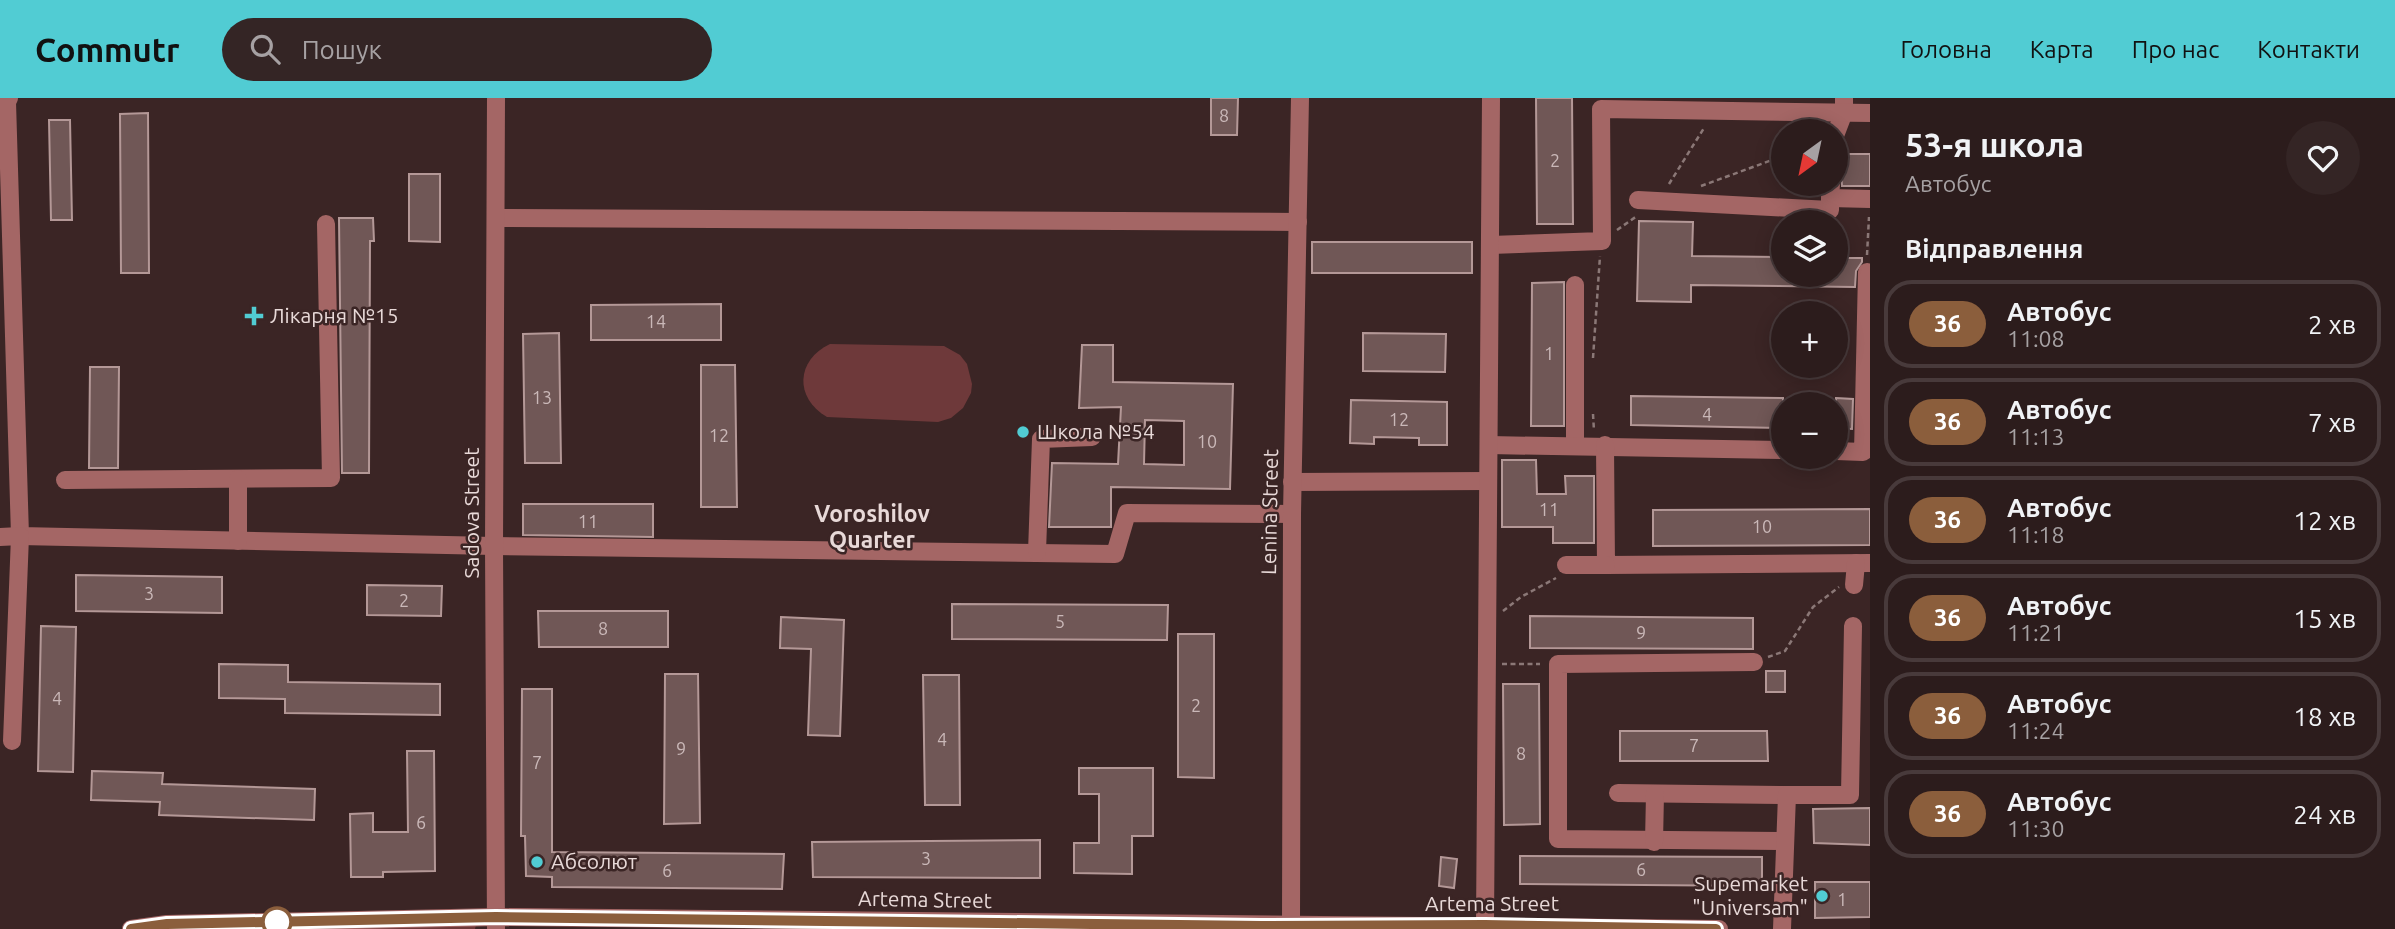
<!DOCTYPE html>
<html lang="uk">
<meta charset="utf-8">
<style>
:root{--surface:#2c1c1c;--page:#342525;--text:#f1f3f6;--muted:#a6a1a3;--line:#483a3b;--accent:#51ccd3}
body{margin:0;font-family:Ubuntu,sans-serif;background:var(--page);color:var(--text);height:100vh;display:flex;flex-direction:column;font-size:26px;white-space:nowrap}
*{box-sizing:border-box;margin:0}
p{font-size:23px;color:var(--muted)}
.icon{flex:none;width:38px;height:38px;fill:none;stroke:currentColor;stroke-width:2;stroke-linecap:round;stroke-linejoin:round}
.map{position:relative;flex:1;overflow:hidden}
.sheet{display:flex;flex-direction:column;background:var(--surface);width:525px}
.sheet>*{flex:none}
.badge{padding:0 14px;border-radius:23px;font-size:24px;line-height:46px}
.needle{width:46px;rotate:213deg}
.buttons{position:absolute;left:1771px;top:21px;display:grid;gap:14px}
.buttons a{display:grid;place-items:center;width:77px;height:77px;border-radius:50%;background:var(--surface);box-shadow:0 4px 18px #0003,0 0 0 2px var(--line);font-size:35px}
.map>.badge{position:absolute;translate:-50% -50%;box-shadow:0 0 0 4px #fff}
h2{padding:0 35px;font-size:26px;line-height:63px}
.round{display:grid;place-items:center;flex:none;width:74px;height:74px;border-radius:37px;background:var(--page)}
.summary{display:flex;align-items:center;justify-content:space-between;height:119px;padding:0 35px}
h1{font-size:33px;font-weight:700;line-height:52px}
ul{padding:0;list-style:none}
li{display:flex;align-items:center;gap:21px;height:88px;margin:0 14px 10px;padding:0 21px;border:4px solid var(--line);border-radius:28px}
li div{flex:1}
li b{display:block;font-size:26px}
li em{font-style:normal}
li .badge{min-width:77px;font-weight:700;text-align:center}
header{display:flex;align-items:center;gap:42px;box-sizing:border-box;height:98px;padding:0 35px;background:var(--accent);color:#111}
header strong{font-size:33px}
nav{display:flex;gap:38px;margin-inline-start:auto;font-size:24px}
.search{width:490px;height:63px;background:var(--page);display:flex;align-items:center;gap:18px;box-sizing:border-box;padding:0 24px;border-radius:38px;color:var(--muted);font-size:26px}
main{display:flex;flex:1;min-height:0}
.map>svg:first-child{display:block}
.green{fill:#6e393a}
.building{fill:#705756;stroke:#b49897;stroke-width:2;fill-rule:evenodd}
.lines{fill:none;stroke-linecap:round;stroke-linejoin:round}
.path{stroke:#8b7877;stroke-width:2.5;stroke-dasharray:5 3.5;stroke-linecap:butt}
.minor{stroke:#a46665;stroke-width:18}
.line-casing{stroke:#fff;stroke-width:16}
.line{stroke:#8b5e3c;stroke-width:10}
.poi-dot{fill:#51ccd3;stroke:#3b2525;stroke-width:2.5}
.stop-dot{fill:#fff;stroke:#8b5e3c;stroke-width:3.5}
.labels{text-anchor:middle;stroke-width:5;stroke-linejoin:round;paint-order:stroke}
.number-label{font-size:18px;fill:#cab8b8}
.poi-label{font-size:21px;fill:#e8d9d8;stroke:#3b2525;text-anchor:start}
.street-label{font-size:21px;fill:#e8d9d8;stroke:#3b2525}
.neighbourhood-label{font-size:23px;font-weight:bold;fill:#e8d9d8;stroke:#3b2525}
</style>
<header>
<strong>Commutr</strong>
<div class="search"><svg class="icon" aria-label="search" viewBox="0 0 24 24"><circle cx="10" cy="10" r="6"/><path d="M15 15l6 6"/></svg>Пошук</div>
<nav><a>Головна</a><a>Карта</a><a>Про нас</a><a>Контакти</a></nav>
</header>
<main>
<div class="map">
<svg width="1870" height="831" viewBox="0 0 1870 831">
<rect width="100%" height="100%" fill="#3b2525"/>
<g class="green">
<path d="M830,246L944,248L960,257L967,266L972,286L971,295L963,310L951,320L938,324L827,319C794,300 796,262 830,246Z"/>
<polygon points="476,827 475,831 331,831"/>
</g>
<g class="building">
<polygon points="1211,0 1238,0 1237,37 1211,37"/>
<polygon points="1536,0 1572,0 1573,126 1537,126"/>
<polygon points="148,15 149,175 121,175 120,16"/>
<polygon points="49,22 70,22 72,122 51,122"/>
<polygon points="1840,56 1870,56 1870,88 1842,88"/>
<polygon points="409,76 440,76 440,144 409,143"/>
<polygon points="339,120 373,120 374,143 370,143 369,375 342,375"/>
<polygon points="1639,123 1693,124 1692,158 1783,159 1783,177 1836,177 1836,160 1862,160 1862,164 1856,173 1855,189 1691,187 1691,204 1637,203"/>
<rect x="1312" y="144" width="160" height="31"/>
<polygon points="1564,184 1564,328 1531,328 1532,185"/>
<polygon points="721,206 721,242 591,242 591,207"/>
<polygon points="559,235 561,365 525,365 523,236"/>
<polygon points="1363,235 1446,236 1445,274 1363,273"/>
<path d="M1082,247H1113V284L1233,286L1230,391L1111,389V429H1049L1052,365L1118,366L1121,309L1079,310ZM1145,322L1184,323V367L1144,366Z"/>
<polygon points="701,267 735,267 737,409 701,409"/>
<polygon points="90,269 119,269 118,370 89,370"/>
<polygon points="1631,298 1783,300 1783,330 1631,327"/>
<polygon points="1836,300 1853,301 1852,331 1836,330"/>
<polygon points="1351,302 1447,304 1447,347 1419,347 1419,340 1374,339 1374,346 1350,345"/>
<polygon points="1502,362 1536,362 1537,396 1566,396 1565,378 1594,378 1594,445 1553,445 1553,429 1502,429"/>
<polygon points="523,406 653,406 653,439 523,437"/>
<polygon points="1870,411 1870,447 1653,448 1653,412"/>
<polygon points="76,477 222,479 222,515 76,513"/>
<polygon points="367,487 442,488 441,518 367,517"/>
<polygon points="952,506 1168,507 1167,542 952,541"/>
<polygon points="538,513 668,513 668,549 539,549"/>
<polygon points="1530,518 1753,520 1753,551 1530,550"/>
<polygon points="781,519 844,522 840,638 808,637 811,551 780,550"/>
<polygon points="41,528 76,529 73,674 38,673"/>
<polygon points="1178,536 1214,536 1214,680 1178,679"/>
<polygon points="219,566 288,567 288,584 440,586 440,617 285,615 285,601 219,600"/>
<rect x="1766" y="573" width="19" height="21"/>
<polygon points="665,576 698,576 700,725 664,726"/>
<polygon points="923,577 959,577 960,707 925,707"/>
<polygon points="1503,586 1539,586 1540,726 1504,727"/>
<polygon points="522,591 552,591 552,754 784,756 782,791 552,789 552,779 526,778 525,738 521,738"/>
<polygon points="1620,633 1767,633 1768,663 1620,663"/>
<polygon points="407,653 434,653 435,773 383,774 383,779 351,779 350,716 373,715 373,734 408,734"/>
<polygon points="1079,670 1153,670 1153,738 1132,738 1132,776 1074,775 1074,745 1099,745 1099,696 1079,696"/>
<polygon points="92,673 163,675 162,686 315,691 314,722 159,717 160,704 91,702"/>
<polygon points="1870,710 1870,747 1814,745 1813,711"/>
<polygon points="1040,742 1040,780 813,779 812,744"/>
<polygon points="1520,758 1762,759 1762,788 1520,786"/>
<polygon points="1441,759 1457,761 1454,790 1439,788"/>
<polygon points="1815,784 1870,784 1870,819 1815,820"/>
</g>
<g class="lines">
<g class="path">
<polyline points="1669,86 1704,30"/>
<polyline points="1701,88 1783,58"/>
<polyline points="1617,132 1637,118"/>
<polyline points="1867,157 1869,119"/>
<polyline points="1593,260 1600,158"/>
<polyline points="1593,316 1594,333"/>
<polyline points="1503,513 1521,499 1556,480"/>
<polyline points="1768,559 1785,553 1813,509 1839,489"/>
<polyline points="1502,566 1540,566"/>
</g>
<g class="minor">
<polyline points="9,0 7,4 20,438 494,448 1115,456 1127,415 1292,416"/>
<polyline points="1836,35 1844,14 1844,0"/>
<polyline points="1831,86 1830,100 1870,101"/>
<polyline points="1638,102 1830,112 1830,100"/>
<polyline points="496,120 1298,124"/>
<polyline points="1491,147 1602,143 1601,11 1870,15"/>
<polyline points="1575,187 1575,347"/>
<polyline points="1489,347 1783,352"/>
<polyline points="1605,347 1606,467 1870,465"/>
<polyline points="1836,353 1863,354 1867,174"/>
<polyline points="65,382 331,380 326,126"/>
<polyline points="1292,384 1487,383"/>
<polyline points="0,439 20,438 12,643"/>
<polyline points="238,443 238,381"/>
<polyline points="1037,454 1041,341 1092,339"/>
<polyline points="1566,467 1606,467"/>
<polyline points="1854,487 1856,465"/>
<polyline points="1754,564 1558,566 1558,741 1785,743"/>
<polyline points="1618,695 1787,697"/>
<polyline points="1654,744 1655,696"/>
<polyline points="1485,827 1491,0"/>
<polyline points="1291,828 1292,416 1300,0"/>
<polyline points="131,831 167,826 497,819 1719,831"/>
<polyline points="496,831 494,448 496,0"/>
<polyline points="1782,831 1787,697 1850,697 1853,528"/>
</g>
</g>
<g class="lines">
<g class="line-casing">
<polyline id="line" points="131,831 167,826 496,819 1261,828 1485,827 1716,831"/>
</g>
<use href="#line" class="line"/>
</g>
<g class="poi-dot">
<path d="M250.5 207.5h7v7h7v7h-7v7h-7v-7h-7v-7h7z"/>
<circle cx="1023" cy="334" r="7"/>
<circle cx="537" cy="764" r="7"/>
<circle cx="1822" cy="798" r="7"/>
</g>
<circle class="stop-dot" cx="277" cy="824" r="14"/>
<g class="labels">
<g class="number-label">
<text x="1224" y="24">8</text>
<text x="1555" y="69">2</text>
<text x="656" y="230">14</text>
<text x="1549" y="262">1</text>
<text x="542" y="306">13</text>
<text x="1707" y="323">4</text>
<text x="1399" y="328">12</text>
<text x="719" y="344">12</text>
<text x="1207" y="350">10</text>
<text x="1549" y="418">11</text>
<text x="588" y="430">11</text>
<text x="1762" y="435">10</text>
<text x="149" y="502">3</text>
<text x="404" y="509">2</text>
<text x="1060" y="530">5</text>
<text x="603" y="537">8</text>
<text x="1641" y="541">9</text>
<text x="57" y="607">4</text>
<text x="1196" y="614">2</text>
<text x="942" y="648">4</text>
<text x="1694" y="654">7</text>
<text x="681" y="657">9</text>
<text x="1521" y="662">8</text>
<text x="537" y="671">7</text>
<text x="421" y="731">6</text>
<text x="926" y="767">3</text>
<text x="1641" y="778">6</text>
<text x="667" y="779">6</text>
<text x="1842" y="808">1</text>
</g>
<g class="poi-label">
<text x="270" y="225">Лікарня №15</text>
<text x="1037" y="341">Школа №54</text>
<text x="551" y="771">Абсолют</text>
<text x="1808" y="793" text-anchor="end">Supemarket<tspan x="1808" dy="24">"Universam"</tspan></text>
</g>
<g class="street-label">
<text transform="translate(1270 414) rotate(-89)" y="7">Lenina Street</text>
<text transform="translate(472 415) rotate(-90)" y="7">Sadova Street</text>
<text transform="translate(925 802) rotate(1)" y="7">Artema Street</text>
<text x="1492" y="813">Artema Street</text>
</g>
<g class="neighbourhood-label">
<text x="872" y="424">Voroshilov<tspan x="872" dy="26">Quarter</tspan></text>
</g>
</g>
</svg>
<div class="buttons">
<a><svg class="needle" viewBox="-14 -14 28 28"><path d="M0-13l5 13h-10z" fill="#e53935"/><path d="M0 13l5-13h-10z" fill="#a6a1a3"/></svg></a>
<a><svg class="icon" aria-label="layers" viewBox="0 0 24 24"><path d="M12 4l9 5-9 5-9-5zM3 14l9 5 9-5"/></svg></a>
<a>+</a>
<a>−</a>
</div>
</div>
<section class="sheet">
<div class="summary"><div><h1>53-я школа</h1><p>Автобус</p></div><a class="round"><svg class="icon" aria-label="heart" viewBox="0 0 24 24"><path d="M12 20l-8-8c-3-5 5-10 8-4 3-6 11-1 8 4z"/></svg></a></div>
<h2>Відправлення</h2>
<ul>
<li><span class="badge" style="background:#8b5e3c;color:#fff">36</span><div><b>Автобус</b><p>11:08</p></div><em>2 хв</em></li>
<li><span class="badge" style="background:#8b5e3c;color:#fff">36</span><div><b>Автобус</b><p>11:13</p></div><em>7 хв</em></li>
<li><span class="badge" style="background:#8b5e3c;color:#fff">36</span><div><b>Автобус</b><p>11:18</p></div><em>12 хв</em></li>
<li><span class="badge" style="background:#8b5e3c;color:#fff">36</span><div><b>Автобус</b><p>11:21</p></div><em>15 хв</em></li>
<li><span class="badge" style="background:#8b5e3c;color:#fff">36</span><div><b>Автобус</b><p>11:24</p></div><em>18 хв</em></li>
<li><span class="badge" style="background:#8b5e3c;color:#fff">36</span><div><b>Автобус</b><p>11:30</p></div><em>24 хв</em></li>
</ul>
</section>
</main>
